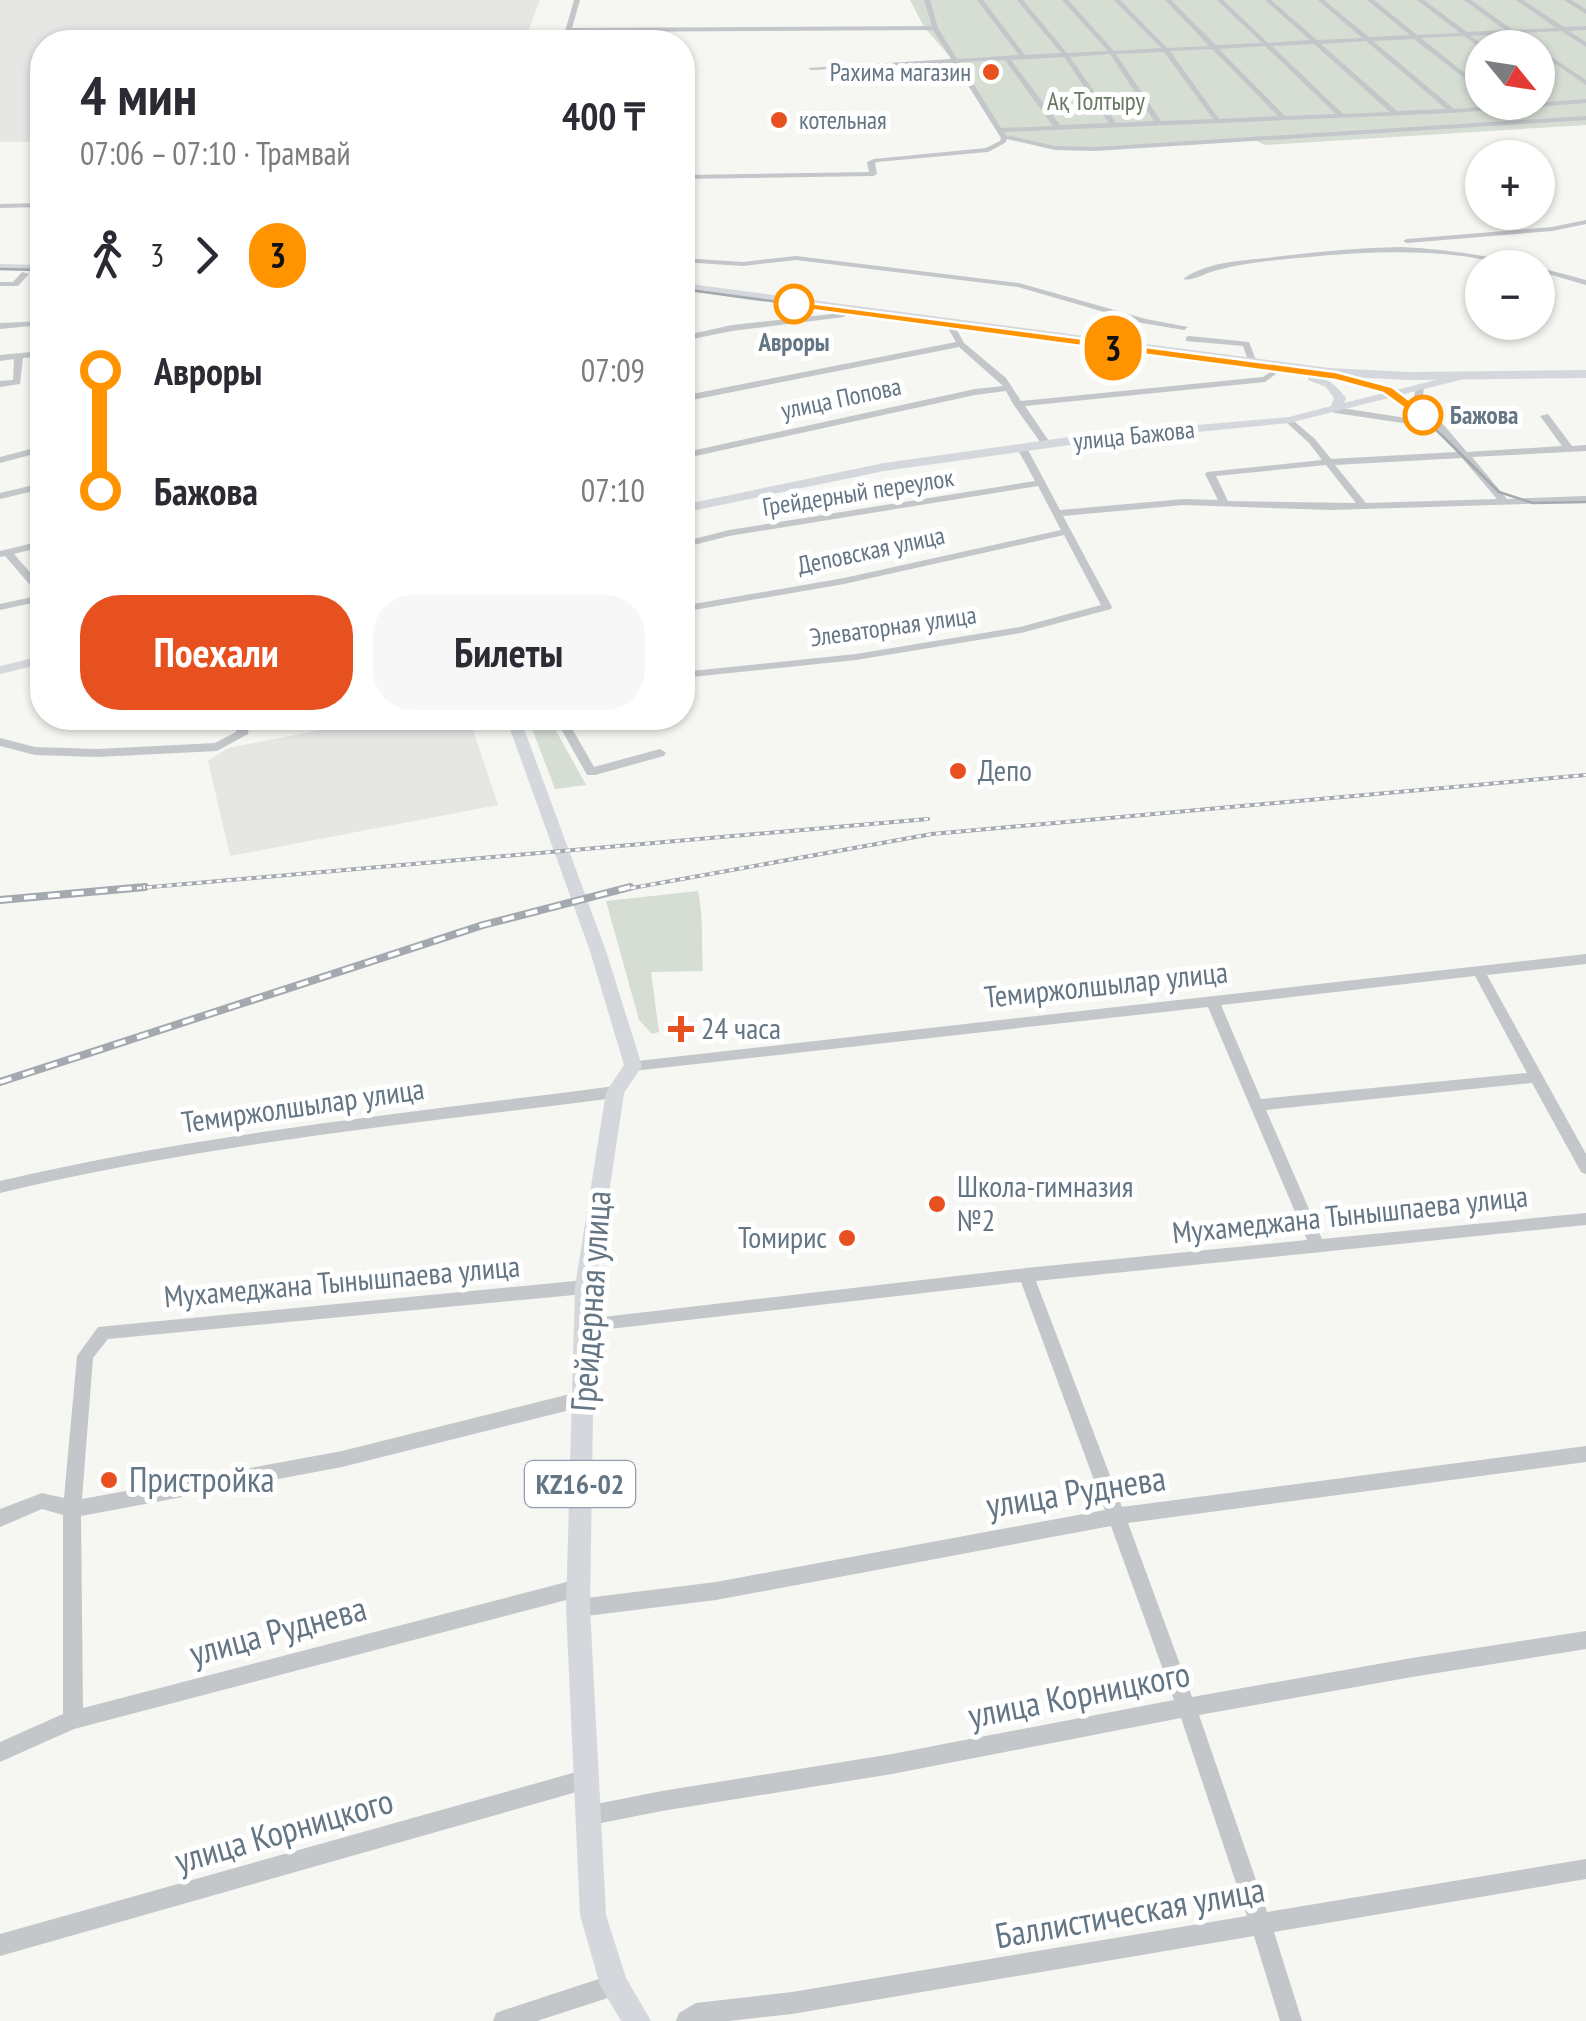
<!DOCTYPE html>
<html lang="ru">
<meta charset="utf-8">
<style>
:root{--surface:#fff;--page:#f7f7f7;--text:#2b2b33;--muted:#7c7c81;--accent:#e75120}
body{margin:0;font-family:"PT Sans Narrow",sans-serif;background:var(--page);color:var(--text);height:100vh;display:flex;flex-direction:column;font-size:38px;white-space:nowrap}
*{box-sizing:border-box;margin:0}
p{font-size:32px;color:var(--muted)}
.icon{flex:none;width:55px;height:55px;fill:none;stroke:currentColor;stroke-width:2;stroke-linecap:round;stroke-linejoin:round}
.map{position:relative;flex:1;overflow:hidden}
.side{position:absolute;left:30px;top:30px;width:665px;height:700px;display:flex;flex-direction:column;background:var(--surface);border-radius:40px;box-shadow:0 2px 8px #0004}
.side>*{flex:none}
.badge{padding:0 20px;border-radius:32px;font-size:35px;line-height:65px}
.needle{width:65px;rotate:120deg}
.controls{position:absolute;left:1465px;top:30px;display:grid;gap:20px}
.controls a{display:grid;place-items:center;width:90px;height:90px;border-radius:50%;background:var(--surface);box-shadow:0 2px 8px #0004;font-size:50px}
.map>.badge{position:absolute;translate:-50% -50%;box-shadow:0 0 0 5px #fff}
.legs{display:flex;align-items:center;gap:15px;height:110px;padding:0 50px;font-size:32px}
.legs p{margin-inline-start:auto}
.head{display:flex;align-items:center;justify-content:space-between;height:170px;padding:0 50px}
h1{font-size:55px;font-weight:700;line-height:75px}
.button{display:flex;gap:20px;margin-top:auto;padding:20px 50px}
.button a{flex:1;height:115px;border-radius:40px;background:var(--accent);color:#fff;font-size:40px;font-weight:700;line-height:115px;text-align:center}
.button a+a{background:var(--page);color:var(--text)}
ul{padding:0 50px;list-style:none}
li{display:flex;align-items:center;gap:35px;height:120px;font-size:38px}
li i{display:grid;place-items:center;width:15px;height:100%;margin:0 12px;background:currentColor}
li i::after{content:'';width:25px;height:25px;margin:-12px;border:8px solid;border-radius:50%;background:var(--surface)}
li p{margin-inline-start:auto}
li:first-child i{background:linear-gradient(#0000 50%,currentColor 0)}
li:last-child i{background:linear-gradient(currentColor 50%,#0000 0)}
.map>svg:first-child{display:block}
.built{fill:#e6e7e5}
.green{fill:#d6ddd3;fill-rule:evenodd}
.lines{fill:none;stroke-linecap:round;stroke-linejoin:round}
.minor{fill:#c3c7ca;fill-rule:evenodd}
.major{fill:#d4d8dc;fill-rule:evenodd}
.highway{fill:#d4d8dc;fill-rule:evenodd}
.tram{stroke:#a3a9af;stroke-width:2.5}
.rail-far1-casing{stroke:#a3a9af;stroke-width:4}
.rail-casing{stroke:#a3a9af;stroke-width:8}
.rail-far1{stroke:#fff;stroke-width:2.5;stroke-dasharray:5;stroke-linecap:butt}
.rail{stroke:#fff;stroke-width:4;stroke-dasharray:12;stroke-linecap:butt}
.line-1{fill:#ff9300;stroke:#fff;stroke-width:2.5}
.poi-dot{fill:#e75120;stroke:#fff;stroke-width:4}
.stop-1-dot{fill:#fff;stroke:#ff9300;stroke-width:5}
.labels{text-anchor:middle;stroke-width:10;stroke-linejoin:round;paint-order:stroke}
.far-poi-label{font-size:25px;fill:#647584;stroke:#fff;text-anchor:end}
.far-park-label{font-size:25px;fill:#677b63;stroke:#fff}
.far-stop-label{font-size:25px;font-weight:bold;fill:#647584;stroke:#fff}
.far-street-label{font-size:25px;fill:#647584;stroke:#fff}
.shield{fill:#fff;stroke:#929ea9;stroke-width:2.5}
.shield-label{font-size:28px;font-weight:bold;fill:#647584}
.poi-label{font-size:30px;fill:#647584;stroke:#fff;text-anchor:start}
.street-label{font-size:30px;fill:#647584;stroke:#fff}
.near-street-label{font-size:35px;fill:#647584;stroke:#fff}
.near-poi-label{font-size:35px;fill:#647584;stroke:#fff;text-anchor:start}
</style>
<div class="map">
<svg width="1586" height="2021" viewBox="0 0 1586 2021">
<rect width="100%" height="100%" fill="#f6f6f2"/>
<g class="built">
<polygon points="0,0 540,0 524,42 42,42 42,142 0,142"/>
<polygon points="381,718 469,718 498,805 230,856 208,761 228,748"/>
</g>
<g class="green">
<path d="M910,0H1586V125L1265,145L1253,139L1072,149L1004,138L953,60L924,27ZM1482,48H1538V102H1482Z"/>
<polygon points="528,718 549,718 586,785 555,789"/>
<path d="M698,891C704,922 701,941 703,971L651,972L659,1032L652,1034L639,1020L606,901Z"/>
</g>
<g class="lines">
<g class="minor">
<path d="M574,0H580L572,28L932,26L924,0H930L938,28L957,59L1019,55L977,0H983L1025,55L1061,53L1017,0H1023L1067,53L1108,51L1062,0H1068L1114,51L1161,48L1114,0H1120L1167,48L1209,46L1165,0H1171L1216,45L1262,43L1217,0H1223L1268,43L1310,40L1265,0H1271L1317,40L1362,38L1318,0H1324L1369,37L1410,35L1367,0H1374L1417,35L1460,33L1417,0H1424L1467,32L1505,30L1464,0H1471L1513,30L1556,28L1516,0H1523L1564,27L1586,26V30L1569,31L1586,42V47L1561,31L1517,33L1537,48H1529L1510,34L1471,36L1487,48H1482V49L1464,36L1421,38L1482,87V92L1414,39L1373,41L1454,109L1586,99V103L1452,113L1004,132L1007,137L1010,136L1055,146L1095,147L1586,116V120L1095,151L1055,150L1007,139L1005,143L988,152L877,162L875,163L877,174L873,176L682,179V175L869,172L867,162L874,159L986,148L1000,141L1001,138L954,63L811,70L808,68L951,59L933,30L571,32L568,42H562ZM1366,41L1446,109L1397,111L1321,44ZM1314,44L1390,112L1343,114L1272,46ZM1265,46L1336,114L1285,116L1219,49ZM1212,49L1278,116L1219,119L1170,51ZM1164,52L1213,119L1161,121L1116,54ZM1110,54L1154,121L1116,123L1070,57ZM1064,57L1109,123L1060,125L1011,60ZM1005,60L1053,126L1001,128L960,62Z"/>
<polygon points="1564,0 1571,0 1586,9 1586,14"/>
<polygon points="1538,48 1586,80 1586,85 1538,52"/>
<polygon points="42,203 42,207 0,208 0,204"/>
<polygon points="1586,220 1586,224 1552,231 1407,243 1403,241 1407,239 1552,227"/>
<path d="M1401,247C1466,250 1525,263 1586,280V285L1538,271V268C1512,268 1487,259 1462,256C1411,250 1360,252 1309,257C1279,260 1247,262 1218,270C1206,272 1193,282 1183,279C1207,262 1239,261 1267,258C1312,252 1356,248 1401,247Z"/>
<polygon points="796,256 1019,283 1146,319 1188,327 1184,330 1142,323 1018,287 796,260 743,266 682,262 682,258 743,262"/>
<polygon points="22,272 29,274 18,286 0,286 0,282 13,282"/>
<polygon points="844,308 851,310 844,317 732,331 682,341 682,336 732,325 841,313"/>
<polygon points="42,321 42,325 0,329 0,323"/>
<polygon points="946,321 952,321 964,343 1006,378 1021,401 1263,377 1272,371 1276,374 1265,382 1025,406 1051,444 1046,447 1043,446 1013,404 1006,391 975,395 682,459 682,453 975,389 1003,386 959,347 682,402 682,396 956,342 945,323"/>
<polygon points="1189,336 1249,342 1257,363 1250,365 1243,346 1186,341 1186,337"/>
<polygon points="42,351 42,356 23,358 20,384 0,387 0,381 13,380 14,359 0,361 0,355"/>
<path d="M1420,385L1424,388L1422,400L1467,452L1562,446L1540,416L1548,414L1572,446L1586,445V451L1472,457L1507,499L1586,496V502L1331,510L1184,505L1063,516L1112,607L1111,609L1021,633L856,660L682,678V672L856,654L1020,627L1101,605L1064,535L844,584L682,612V606L844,578L1061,530L1038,486L729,536L682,548V542L729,530L1035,481L1017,448L1022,445L1027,448L1060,510L1184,499L1218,500L1205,474L1207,472L1322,460L1309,443L1286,422L1284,420L1289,417L1315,439L1331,459L1457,452L1437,428L1335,413L1330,410L1335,407L1432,422L1413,400L1416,388ZM1462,458L1497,499L1366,503L1335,465ZM1326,465L1356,503L1228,501L1216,476Z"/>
<polygon points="42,446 42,452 0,463 0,457"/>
<polygon points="42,483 42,489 0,499 0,493"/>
<polygon points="42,541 42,547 14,554 42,586 42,601 0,610 0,604 41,595 38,594 5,556 0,557 0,551"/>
<polygon points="239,718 250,718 248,734 217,751 98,757 35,755 0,746 0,738 35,747 98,749 215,743 236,732"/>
<polygon points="555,718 566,718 594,767 660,749 666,753 664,756 595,775 587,775"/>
<path d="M1586,954V964L1487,975L1586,1154V1174L1581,1172L1532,1083L1266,1110L1322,1239L1586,1213V1225L1036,1281L1122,1507L1586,1446V1462L1128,1523L1192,1697L1412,1658L1586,1631V1649L1412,1677L1199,1715L1267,1912L1586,1859V1879L1274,1932L1302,2021H1280L1254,1936L792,2014L729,2021H676L679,2013L696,2003L792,1992L1247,1916L1181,1718L892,1774L662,1811L586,1826L579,1823L576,1816L579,1809L586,1806L662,1791L892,1754L1174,1700L1111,1526L716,1600L578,1617L571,1615L569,1608L571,1601L578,1599L716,1582L1105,1510L1021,1282L583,1332L577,1330L575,1325L577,1320L1026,1268L1307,1240L1208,1007L633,1071L628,1070L626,1066L628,1062ZM1475,976L1527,1073L1261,1099L1221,1005Z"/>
<path d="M615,1086L620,1088L622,1092L620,1096L615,1098C409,1124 203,1144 0,1193V1181C203,1133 409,1113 615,1086Z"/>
<polygon points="585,1280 591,1282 593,1287 591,1292 585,1294 108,1339 93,1358 82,1499 342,1451 582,1391 588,1394 590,1399 588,1404 582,1407 342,1467 81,1516 83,1708 578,1579 584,1582 587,1588 584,1594 578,1597 74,1729 0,1762 0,1742 63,1714 63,1515 42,1509 0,1527 0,1509 42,1493 64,1498 77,1356 98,1327"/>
<polygon points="587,1769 594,1772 597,1779 594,1786 587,1789 0,1956 0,1934"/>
<polygon points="614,1974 622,1977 625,1985 622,1993 614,1996 537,2021 493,2021 496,2013 504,2010"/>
</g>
<g class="major">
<path d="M1460,374L1466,377L1464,379L1289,423L1084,443L884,471L682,513V505L884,463L1084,435L1289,417L1331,406L1334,398L1326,387L1308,380V376C1326,375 1336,385 1346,398L1344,403Z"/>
<polygon points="42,656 42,664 0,674 0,666"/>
<polygon points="506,718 520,718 606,951 642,1066 624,1093 595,1287 590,1608 606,1915 626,1978 651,2021 621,2021 600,1985 580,1915 566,1608 575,1287 606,1092 624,1065 590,951"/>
</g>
<g class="highway">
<polygon points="0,264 42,265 42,271 0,270"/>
<polygon points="682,283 1329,368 1409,372 1586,370 1586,378 1409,380 1329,376 682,290"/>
</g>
<g class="tram">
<polyline points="0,269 42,270"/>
<polyline points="682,289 1353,380 1388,390 1409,403 1499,492 1533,503 1586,502"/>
</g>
<g class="rail-far1-casing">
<g id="rail-far1">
<polyline points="117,890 928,819"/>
<polyline points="621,890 932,834 1586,775"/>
</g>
</g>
<g class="rail-casing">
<g id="rail">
<polyline points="0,900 145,887"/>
<polyline points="0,1082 483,925 630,887"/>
</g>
</g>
<use href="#rail-far1" class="rail-far1"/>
<use href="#rail" class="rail"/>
</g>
<polygon class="line-1" points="794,301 1336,372 1392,387 1429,415 1418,418 1383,393 1335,380 790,307"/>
<g class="poi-dot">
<circle cx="991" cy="72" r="10"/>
<circle cx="779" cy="120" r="10"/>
<circle cx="958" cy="771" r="10"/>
<path d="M676 1014h10v10h10v10h-10v10h-10v-10h-10v-10h10z"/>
<circle cx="937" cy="1204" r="10"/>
<circle cx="847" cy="1238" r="10"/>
<circle cx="109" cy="1480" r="10"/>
</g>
<g class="stop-1-dot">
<circle cx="794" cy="304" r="18"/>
<circle cx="1423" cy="415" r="18"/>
</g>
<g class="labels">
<g class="far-poi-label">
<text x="971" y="81">Рахима магазин</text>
<text x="799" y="129" text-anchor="start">котельная</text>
</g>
<g class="far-park-label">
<text x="1096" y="110">Ақ Толтыру</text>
</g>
<g class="far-stop-label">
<text x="794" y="351">Авроры</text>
<text x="1450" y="424" text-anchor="start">Бажова</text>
</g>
<g class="far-street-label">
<text transform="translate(841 398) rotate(-12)" y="9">улица Попова</text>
<text transform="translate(1134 435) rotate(-6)" y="9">улица Бажова</text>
<text transform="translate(858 492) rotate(-9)" y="9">Грейдерный переулок</text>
<text transform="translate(871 550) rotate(-12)" y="9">Деповская улица</text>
<text transform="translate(893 626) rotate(-8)" y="9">Элеваторная улица</text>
</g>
<rect class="shield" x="525" y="1461" width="110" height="46" rx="8"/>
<g class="shield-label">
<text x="580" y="1494">KZ16-02</text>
</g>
<g class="poi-label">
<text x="978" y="781">Депо</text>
<text x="701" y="1039">24 часа</text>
<text x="957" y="1197">Школа-гимназия<tspan x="957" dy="34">№2</tspan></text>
<text x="827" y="1248" text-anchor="end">Томирис</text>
</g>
<g class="street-label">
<text transform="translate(1106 985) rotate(-6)" y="10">Темиржолшылар улица</text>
<text transform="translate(303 1106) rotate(-8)" y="10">Темиржолшылар улица</text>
<text transform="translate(1350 1215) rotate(-6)" y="10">Мухамеджана Тынышпаева улица</text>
<text transform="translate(342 1282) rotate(-5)" y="10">Мухамеджана Тынышпаева улица</text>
</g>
<g class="near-street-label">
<text transform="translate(591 1301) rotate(-86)" y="12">Грейдерная улица</text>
<text transform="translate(1076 1492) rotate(-9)" y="12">улица Руднева</text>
<text transform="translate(278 1631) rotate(-15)" y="12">улица Руднева</text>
<text transform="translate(1079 1695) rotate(-11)" y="12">улица Корницкого</text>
<text transform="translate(284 1831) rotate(-16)" y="12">улица Корницкого</text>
<text transform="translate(1130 1913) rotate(-10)" y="12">Баллистическая улица</text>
</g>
<g class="near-poi-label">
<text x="129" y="1492">Пристройка</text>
</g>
</g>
</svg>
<div class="controls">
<a><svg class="needle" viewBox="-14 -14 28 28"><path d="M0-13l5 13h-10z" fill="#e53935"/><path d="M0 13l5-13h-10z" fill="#7c7c81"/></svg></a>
<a>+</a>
<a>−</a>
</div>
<b class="badge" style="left:1113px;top:348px;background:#ff9300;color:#111">3</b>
<section class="side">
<div class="head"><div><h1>4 мин</h1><p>07:06 – 07:10 · Трамвай</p></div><b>400 ₸</b></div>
<div class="legs"><svg class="icon" aria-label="walk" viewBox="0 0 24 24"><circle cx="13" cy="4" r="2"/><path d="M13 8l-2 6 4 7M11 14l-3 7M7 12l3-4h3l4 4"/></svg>3<svg class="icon" aria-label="forward" viewBox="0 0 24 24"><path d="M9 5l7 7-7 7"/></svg><b class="badge" style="background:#ff9300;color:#111">3</b></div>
<ul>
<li><i style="color:#ff9300"></i><b>Авроры</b><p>07:09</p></li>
<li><i style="color:#ff9300"></i><b>Бажова</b><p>07:10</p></li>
</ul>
<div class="button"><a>Поехали</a><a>Билеты</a></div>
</section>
</div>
